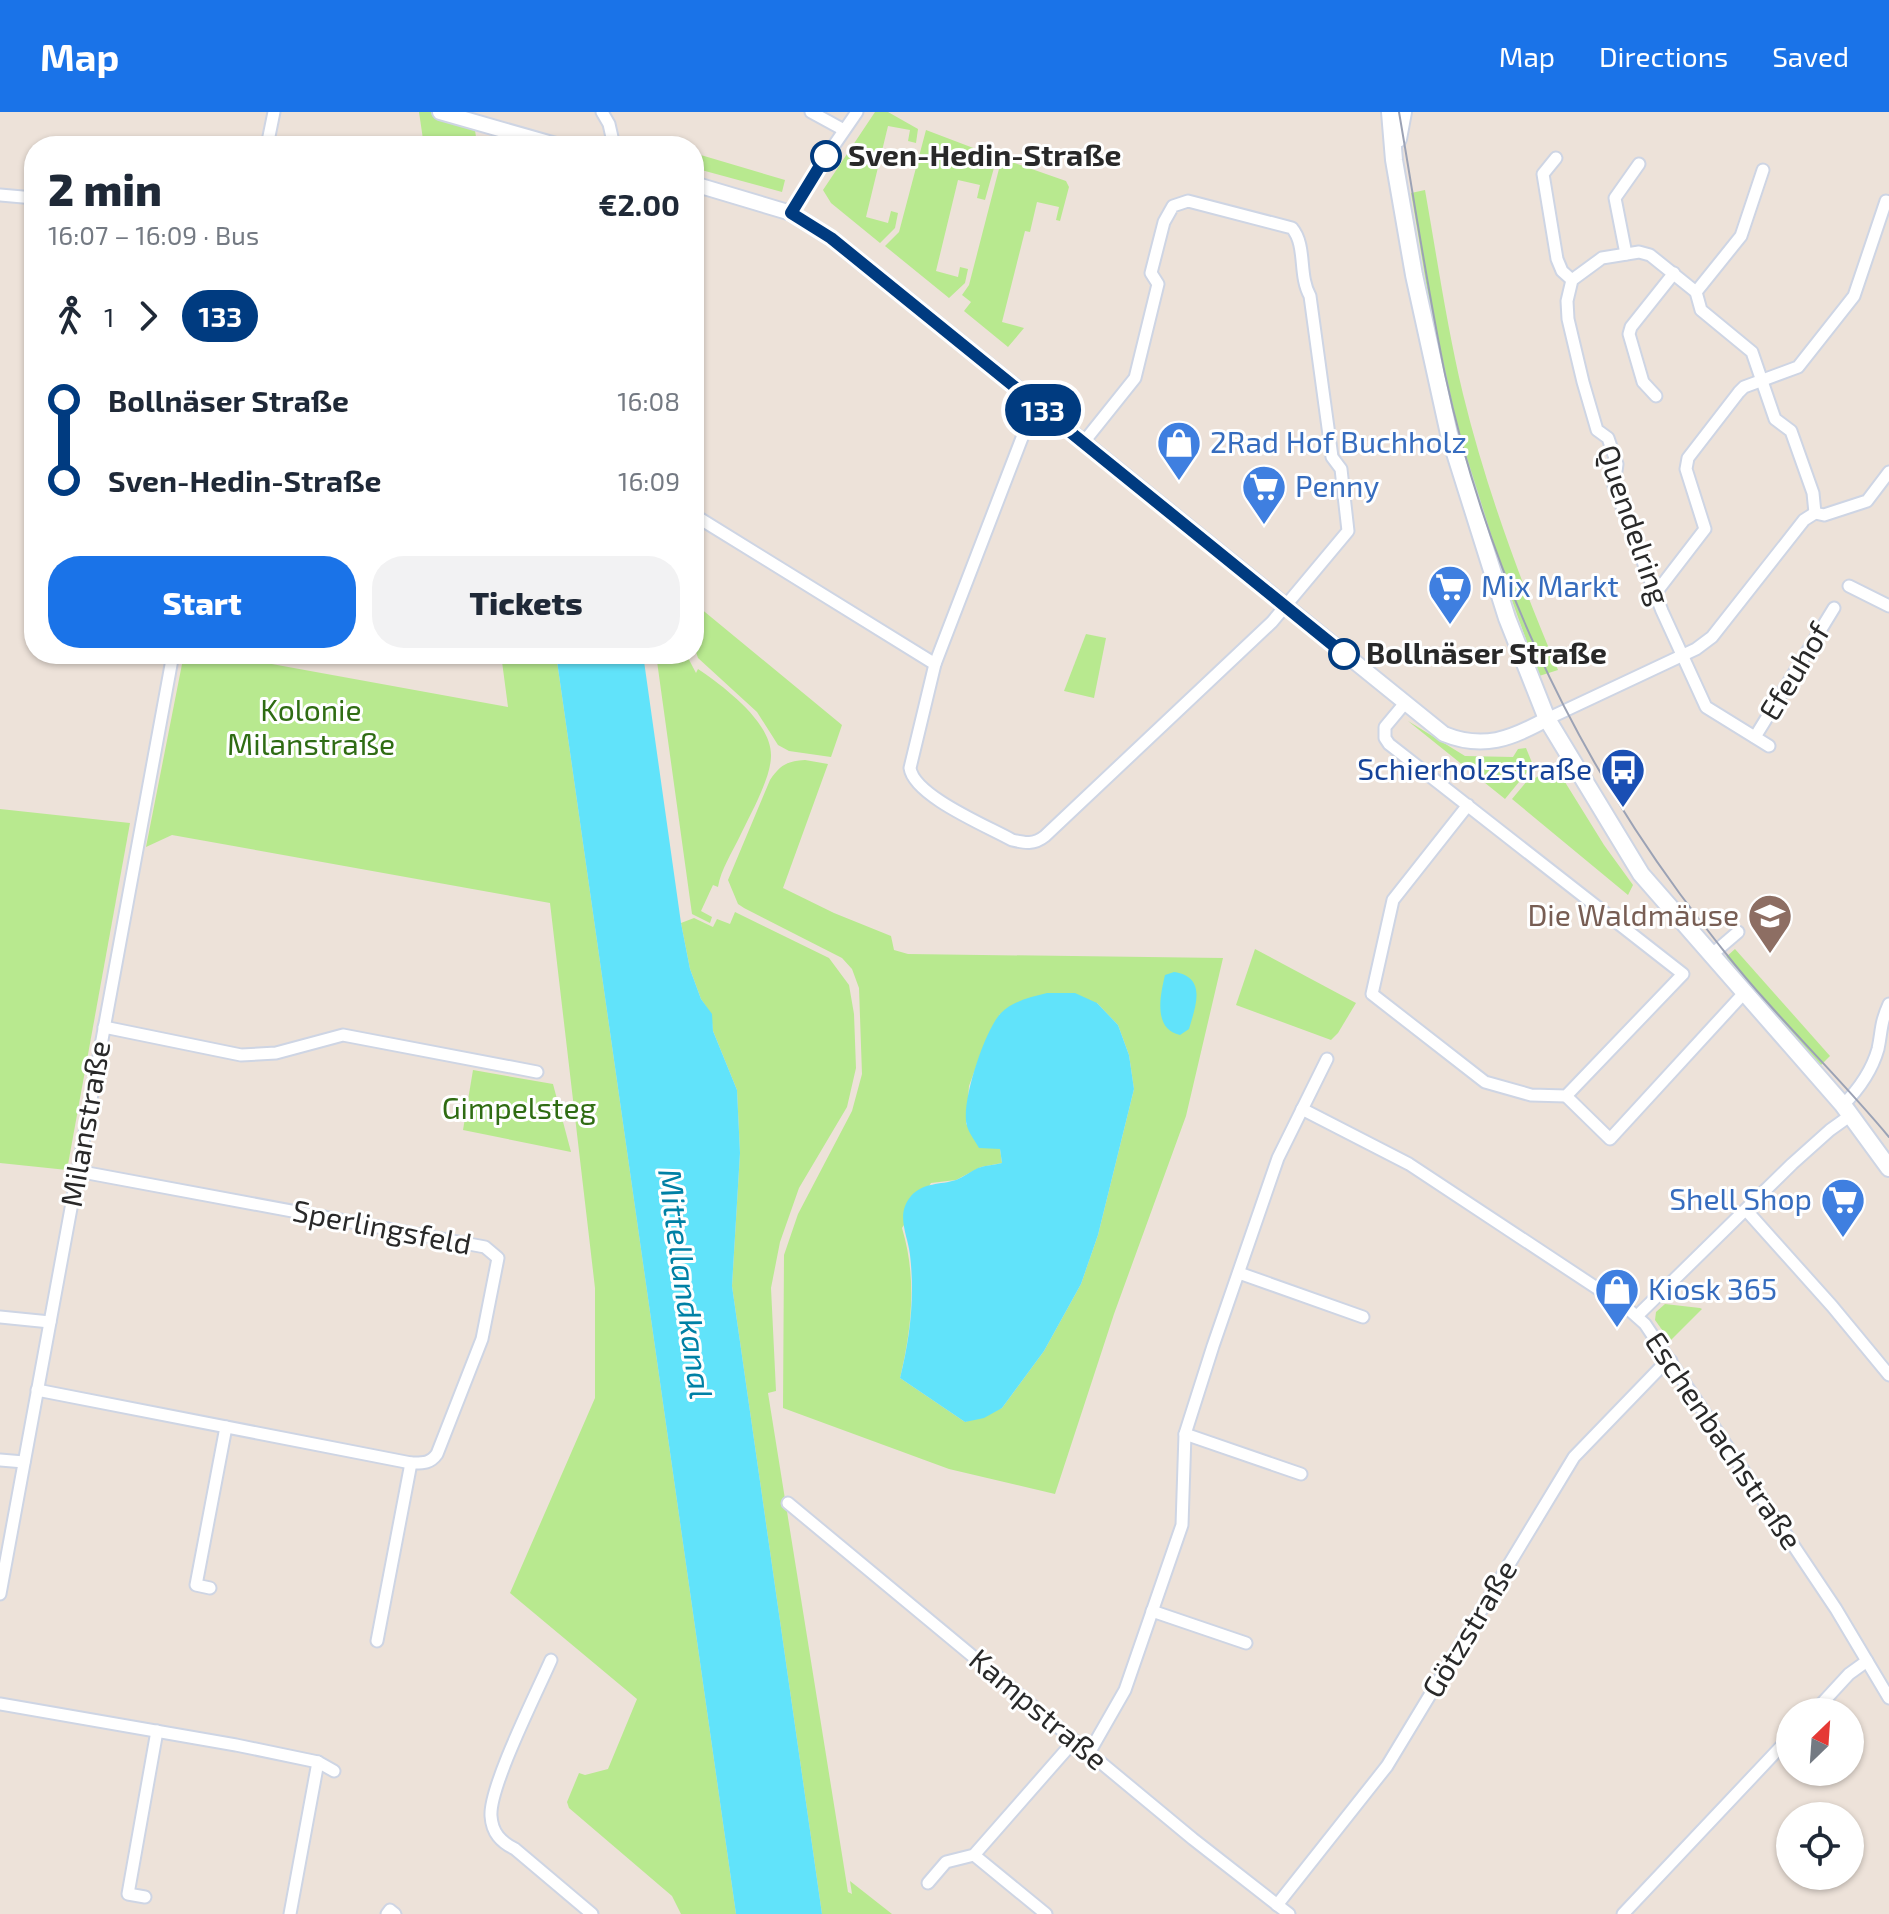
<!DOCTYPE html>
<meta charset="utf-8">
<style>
:root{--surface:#fff;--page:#f2f2f3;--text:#1f2937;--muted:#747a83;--accent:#1a73e8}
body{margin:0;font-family:"Exo 2",sans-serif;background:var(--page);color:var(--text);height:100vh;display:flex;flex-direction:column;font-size:30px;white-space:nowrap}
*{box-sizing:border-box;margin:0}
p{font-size:26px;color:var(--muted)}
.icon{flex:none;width:44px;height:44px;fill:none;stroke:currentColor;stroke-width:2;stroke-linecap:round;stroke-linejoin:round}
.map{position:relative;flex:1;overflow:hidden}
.sheet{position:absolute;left:24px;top:24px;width:680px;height:528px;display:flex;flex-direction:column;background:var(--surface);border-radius:32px;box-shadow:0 2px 6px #0004}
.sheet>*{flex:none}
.badge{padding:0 16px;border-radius:26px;font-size:28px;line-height:52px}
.needle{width:52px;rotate:25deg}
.tools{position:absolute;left:1776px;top:1586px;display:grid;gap:16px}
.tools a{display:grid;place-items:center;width:88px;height:88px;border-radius:50%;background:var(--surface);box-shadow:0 2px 6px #0004;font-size:40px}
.map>.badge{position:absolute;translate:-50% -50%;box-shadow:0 0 0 4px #fff}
.legs{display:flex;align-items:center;gap:12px;height:88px;padding:0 24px;font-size:26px}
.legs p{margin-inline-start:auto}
.summary{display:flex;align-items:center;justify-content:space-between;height:136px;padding:0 24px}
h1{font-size:44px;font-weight:800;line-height:60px}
.action{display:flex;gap:16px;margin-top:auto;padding:16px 24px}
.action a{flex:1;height:92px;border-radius:32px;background:var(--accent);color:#fff;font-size:32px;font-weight:800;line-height:92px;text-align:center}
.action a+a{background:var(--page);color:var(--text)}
ul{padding:0 24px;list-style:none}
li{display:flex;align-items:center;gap:28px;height:80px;font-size:30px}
li i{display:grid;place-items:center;width:12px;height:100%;margin:0 10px;background:currentColor}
li i::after{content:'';width:20px;height:20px;margin:-10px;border:6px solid;border-radius:50%;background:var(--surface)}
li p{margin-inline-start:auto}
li:first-child i{background:linear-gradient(#0000 50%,currentColor 0)}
li:last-child i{background:linear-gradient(currentColor 50%,#0000 0)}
header{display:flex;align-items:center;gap:48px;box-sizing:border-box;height:112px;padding:0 40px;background:var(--accent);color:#fff}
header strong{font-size:38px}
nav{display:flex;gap:44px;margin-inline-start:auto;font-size:28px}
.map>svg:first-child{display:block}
.green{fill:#b8e98f;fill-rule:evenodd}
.water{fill:#61e3fa}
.pier{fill:#ede2d9}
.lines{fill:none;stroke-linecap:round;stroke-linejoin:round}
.minor-casing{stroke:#ced5e4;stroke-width:15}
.tertiary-casing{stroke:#ced5e4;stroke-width:18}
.secondary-casing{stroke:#ced5e4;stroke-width:20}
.minor{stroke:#fff;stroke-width:11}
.tertiary{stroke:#fff;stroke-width:14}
.secondary{stroke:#fff;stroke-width:16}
.tram{stroke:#9ba2b5;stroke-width:2}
.line-1-casing{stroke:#fff;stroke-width:18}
.line-1{stroke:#003b80;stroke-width:12}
.stop-1-dot{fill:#fff;stroke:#003b80;stroke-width:4}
.labels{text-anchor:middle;stroke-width:6;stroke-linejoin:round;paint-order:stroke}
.stop-label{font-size:30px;font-weight:bold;fill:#292929;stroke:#fff;text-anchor:start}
.shop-label{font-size:30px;fill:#366cbe;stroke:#fff;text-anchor:start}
.street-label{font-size:30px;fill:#292929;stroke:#fff}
.park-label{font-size:30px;fill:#2f6c13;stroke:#fff}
.transit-label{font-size:30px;fill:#164399;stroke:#fff;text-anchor:end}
.education-label{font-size:30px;fill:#785e54;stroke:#fff;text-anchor:end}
.water-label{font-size:32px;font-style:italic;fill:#0080a5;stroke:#fff}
</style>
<header>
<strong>Map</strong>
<nav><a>Map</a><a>Directions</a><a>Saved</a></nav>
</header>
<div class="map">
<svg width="1889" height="1802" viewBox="0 0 1889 1802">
<rect width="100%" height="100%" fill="#ede2d9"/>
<g class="green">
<polygon points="419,0 476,0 482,34 424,34"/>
<polygon points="875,0 888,0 918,17 916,31 908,29 910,18 888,14 866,105 888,111 891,99 898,101 895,116 880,131 831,91 823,78"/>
<polygon points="926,18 997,45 985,88 977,86 980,73 958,68 936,159 958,165 960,155 968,157 965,171 949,186 885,134 899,120"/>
<polygon points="694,41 785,68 782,80 694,56"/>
<polygon points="1009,49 1066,69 1069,75 1060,109 1056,108 1059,95 1037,90 1030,120 1025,119 1002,210 1024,216 1008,235 964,199 971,190 962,183 969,173 1000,53"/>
<path d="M1425,78C1437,146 1447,215 1463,282C1486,376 1520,468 1558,558L1539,564C1506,471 1472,380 1449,285C1432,218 1423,149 1411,81Z"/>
<polygon points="694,491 842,613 831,645 789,639 778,633 757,600 698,546 694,534"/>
<polygon points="1086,522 1106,526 1094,586 1064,579"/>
<polygon points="184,542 217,542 508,595 501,542 556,542 736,1802 681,1802 672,1784 569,1696 567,1690 579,1661 585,1663 608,1657 637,1587 510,1481 595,1286 595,1176 550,791 172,723 146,735"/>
<path d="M656,542H686L696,561L698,557C723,574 772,610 771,644C771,666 750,703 740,724C732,741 721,757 718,775L713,773L701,799L712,805L710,811L692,802Z"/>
<polygon points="1408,609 1465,644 1513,645 1518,637 1526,636 1533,653 1505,687"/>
<path d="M805,648L828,652L783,776L834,801L891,824L894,838L908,842L1223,846L1186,1004L1114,1202L1055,1382L949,1357L783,1296L784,1143L798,1102L852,999L862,962L859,876L852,857L842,846L744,796L738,792L728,768L770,668C780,653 787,649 805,648ZM1097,891L1118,913L1129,943L1134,977L1098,1123L1081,1172L1044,1239L1002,1296L965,1310L900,1266C912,1216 917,1165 902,1116L931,1071L956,1068L981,1055L1002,1051L1000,1037L966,1012L969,974L980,944L1000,902Z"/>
<polygon points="1552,657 1556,663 1560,662 1604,733 1633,773 1628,783 1512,687 1532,663 1535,666"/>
<polygon points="0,697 130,711 67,1058 0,1051"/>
<polygon points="735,800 829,846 849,873 854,902 856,956 847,995 799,1076 780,1130 771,1176 776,1279 768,1281 848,1780 852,1782 850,1769 892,1802 822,1802 732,1174 740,1041 737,978 713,919 711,902 701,887 690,857 681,811 694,806 713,815 717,807 730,812"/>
<polygon points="1255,837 1356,891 1338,921 1331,928 1236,893"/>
<polygon points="1735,837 1830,944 1820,954 1725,846"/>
<polygon points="473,958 553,972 571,1040 463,1018"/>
<polygon points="1665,1192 1700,1196 1702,1197 1670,1229 1655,1208 1656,1200"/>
</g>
<g class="water">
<polygon points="556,542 643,542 681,811 690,857 701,887 712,902 713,919 737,978 740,1041 732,1174 822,1802 736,1802"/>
<path d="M1174,860C1207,865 1196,893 1189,917L1180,923C1153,917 1160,884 1165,863Z"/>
<path d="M1047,881H1075L1097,891L1118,913L1129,943L1134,977L1098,1123L1081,1172L1044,1239L1002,1296L984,1306L965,1310L900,1266C910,1226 915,1185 910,1143C908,1123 895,1103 911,1084C924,1070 940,1073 956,1068C964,1065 971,1059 978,1056C986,1053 994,1053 1002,1051L1000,1037L979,1036C975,1029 969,1021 967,1014C960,992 985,917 1001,901C1013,889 1031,885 1047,881Z"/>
</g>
<polygon class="pier" points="472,0 515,0 573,17 576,34 487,34 477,31"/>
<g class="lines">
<g class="minor-casing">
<g id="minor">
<polyline points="602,0 609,12 614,34"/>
<polyline points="811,0 844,18"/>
<polyline points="267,34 274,0"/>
<polyline points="1556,46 1543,62 1557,147 1562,159 1572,168"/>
<polyline points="0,83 34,86"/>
<polyline points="791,101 806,74 857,0"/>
<polyline points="1626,142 1615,86 1639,52"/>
<polyline points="1696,180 1741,124 1763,58"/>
<polyline points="1656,284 1643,270 1629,222 1631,215 1674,161"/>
<path d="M1042,297L1025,318L935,552L910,656C914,684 987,714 1012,728C1025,731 1034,733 1045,724L1272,510L1348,419L1341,357L1332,345L1310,184C1298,163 1307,134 1292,116L1188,89L1173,94L1164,110L1151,161L1158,172L1135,266L1083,331"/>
<polyline points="1815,401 1824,403 1867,389 1889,360"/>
<polyline points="694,403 935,552"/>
<polyline points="1849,474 1889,494"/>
<polyline points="1655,482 1705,417 1686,357 1688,346 1739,280 1744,275 1798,255 1854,184 1886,89"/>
<polyline points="1405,591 1385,615 1385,626 1389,632 1683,862 1566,984 1531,983 1485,970 1372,882 1393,788 1468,693"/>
<polyline points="1547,607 1696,537 1712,525 1804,408 1815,401"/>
<polyline points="1755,625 1834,496"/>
<polyline points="1769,634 1706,595 1662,499 1614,374 1617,352 1608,326 1597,318 1583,270 1568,207 1567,189 1572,168 1602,146 1639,140 1650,143 1696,180 1701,198 1752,240 1775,307 1791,319 1813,381 1815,401"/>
<polyline points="1710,844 1738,820"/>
<polyline points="104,915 241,943 276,941 343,923 537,960"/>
<polyline points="1566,984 1610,1027 1744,881"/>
<path d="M1843,993C1858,978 1872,958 1878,937C1882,918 1880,912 1889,892"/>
<polyline points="1302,997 1409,1052 1627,1196 1645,1212 1836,1497 1889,1586"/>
<polyline points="1746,1098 1832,1194 1889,1263"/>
<polyline points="1239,1161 1363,1205"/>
<polyline points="1637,1204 1792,1052 1830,1018 1851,1003"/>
<polyline points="0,1205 50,1210"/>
<path d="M37,1278L411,1351C422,1351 430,1352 437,1342L482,1227L498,1146L485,1135L77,1059"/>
<polyline points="1185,1322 1301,1362"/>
<polyline points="0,1348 24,1350"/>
<polyline points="788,1391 1193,1727 1289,1802"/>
<polyline points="210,1476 196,1473 226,1315"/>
<polyline points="0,1482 173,542"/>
<polyline points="1152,1499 1246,1531"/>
<polyline points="377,1529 411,1351"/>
<path d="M551,1548C537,1580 489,1675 491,1704C492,1721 501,1730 515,1737L592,1802"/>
<polyline points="0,1592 236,1633 318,1650 334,1659"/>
<polyline points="1814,1600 1849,1562 1867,1549"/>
<polyline points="1089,1641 1125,1578 1182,1413 1185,1322 1213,1234 1278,1046 1327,947"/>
<polyline points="974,1743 1046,1802"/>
<polyline points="928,1771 946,1750 974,1743 1074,1629"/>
<polyline points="145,1785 128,1782 157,1619"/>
<polyline points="1277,1793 1387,1654 1574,1345 1659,1257 1671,1249"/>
<polyline points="290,1802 318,1650"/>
<polyline points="387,1802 390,1798 395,1802"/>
<polyline points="1623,1802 1790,1625"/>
</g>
</g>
<g class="tertiary-casing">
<g id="tertiary">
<polyline points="440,0 559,34"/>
<path d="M694,72L791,101L831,126L1444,622C1483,638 1511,627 1547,607"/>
</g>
</g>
<g class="secondary-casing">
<g id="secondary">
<polyline points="1390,0 1394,48 1414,163 1449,322 1507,506 1547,607 1641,762 1843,993 1889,1056"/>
<polyline points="1398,27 1403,0"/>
</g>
</g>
<use href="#minor" class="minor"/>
<use href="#tertiary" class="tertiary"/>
<use href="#secondary" class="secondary"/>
<path class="tram" d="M1399,0C1414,87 1427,175 1445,262C1485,449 1567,628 1680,782C1708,819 1736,856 1767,890C1807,935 1850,978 1889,1025"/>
</g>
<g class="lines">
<g class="line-1-casing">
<polyline id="line-1" points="826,44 791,101 831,126 1344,542"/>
</g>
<use href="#line-1" class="line-1"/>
</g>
<defs>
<g id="shop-pin" transform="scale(2.3)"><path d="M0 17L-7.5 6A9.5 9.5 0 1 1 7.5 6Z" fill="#3f7fe0" stroke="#fff"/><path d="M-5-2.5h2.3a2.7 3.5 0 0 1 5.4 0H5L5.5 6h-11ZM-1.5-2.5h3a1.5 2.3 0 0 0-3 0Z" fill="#fff"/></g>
<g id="supermarket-pin" transform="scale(2.3)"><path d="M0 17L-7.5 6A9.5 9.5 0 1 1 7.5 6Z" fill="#3f7fe0" stroke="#fff"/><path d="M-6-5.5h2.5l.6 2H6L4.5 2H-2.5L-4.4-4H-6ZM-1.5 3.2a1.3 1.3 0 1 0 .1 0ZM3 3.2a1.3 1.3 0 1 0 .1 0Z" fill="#fff"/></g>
<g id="bus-pin" transform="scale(2.3)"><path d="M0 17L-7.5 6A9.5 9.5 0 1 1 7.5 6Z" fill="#1a4fb4" stroke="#fff"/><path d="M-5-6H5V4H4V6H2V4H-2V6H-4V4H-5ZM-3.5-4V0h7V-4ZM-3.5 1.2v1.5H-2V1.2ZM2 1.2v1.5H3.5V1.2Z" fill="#fff"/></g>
<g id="school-pin" transform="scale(2.3)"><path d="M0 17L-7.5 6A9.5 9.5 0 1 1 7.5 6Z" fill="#8d6e63" stroke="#fff"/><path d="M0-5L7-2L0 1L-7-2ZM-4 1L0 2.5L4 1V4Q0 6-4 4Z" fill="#fff"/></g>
</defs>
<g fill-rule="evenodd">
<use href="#shop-pin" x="1179" y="331"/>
<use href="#supermarket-pin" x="1264" y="375"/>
<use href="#supermarket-pin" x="1450" y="475"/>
<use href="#bus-pin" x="1623" y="658"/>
<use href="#school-pin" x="1770" y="804"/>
<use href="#supermarket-pin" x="1843" y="1088"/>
<use href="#shop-pin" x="1617" y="1178"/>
</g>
<g class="stop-1-dot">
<circle cx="826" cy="44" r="14"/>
<circle cx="1344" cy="542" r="14"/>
</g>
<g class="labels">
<g class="stop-label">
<text x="848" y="54">Sven-Hedin-Straße</text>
<text x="1366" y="552">Bollnäser Straße</text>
</g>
<g class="shop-label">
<text x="1210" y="341">2Rad Hof Buchholz</text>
<text x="1295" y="385">Penny</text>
<text x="1481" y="485">Mix Markt</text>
<text x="1812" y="1098" text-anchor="end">Shell Shop</text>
<text x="1648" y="1188">Kiosk 365</text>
</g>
<g class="street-label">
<text transform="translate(1633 413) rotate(71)" y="10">Quendelring</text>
<text transform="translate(1795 560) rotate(-59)" y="10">Efeuhof</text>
<text transform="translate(86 1012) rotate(-80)" y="10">Milanstraße</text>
<text transform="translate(382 1116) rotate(11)" y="10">Sperlingsfeld</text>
<text transform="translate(1723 1329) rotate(56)" y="10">Eschenbachstraße</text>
<text transform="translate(1470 1517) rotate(-59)" y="10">Götzstraße</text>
<text transform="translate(1038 1598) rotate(40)" y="10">Kampstraße</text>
</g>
<g class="park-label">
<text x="311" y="609">Kolonie<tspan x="311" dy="34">Milanstraße</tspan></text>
<text x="519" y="1007">Gimpelsteg</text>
</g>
<g class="transit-label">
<text x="1592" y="668">Schierholzstraße</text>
</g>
<g class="education-label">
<text x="1739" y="814">Die Waldmäuse</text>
</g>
<g class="water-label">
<text transform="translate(685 1172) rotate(82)" y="11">Mittellandkanal</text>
</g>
</g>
</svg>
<div class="tools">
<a><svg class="needle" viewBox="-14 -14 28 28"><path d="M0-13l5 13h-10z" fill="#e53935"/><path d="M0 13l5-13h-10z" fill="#747a83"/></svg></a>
<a><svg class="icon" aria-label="locate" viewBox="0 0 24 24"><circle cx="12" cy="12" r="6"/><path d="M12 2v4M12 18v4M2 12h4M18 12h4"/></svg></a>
</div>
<b class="badge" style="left:1043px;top:298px;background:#003b80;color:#fff">133</b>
<section class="sheet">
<div class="summary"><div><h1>2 min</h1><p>16:07 – 16:09 · Bus</p></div><b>€2.00</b></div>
<div class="legs"><svg class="icon" aria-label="walk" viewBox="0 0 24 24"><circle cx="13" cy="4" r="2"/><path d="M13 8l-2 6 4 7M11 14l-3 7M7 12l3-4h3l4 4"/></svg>1<svg class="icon" aria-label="forward" viewBox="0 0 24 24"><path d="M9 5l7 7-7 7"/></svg><b class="badge" style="background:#003b80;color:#fff">133</b></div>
<ul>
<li><i style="color:#003b80"></i><b>Bollnäser Straße</b><p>16:08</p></li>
<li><i style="color:#003b80"></i><b>Sven-Hedin-Straße</b><p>16:09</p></li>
</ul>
<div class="action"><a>Start</a><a>Tickets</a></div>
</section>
</div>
